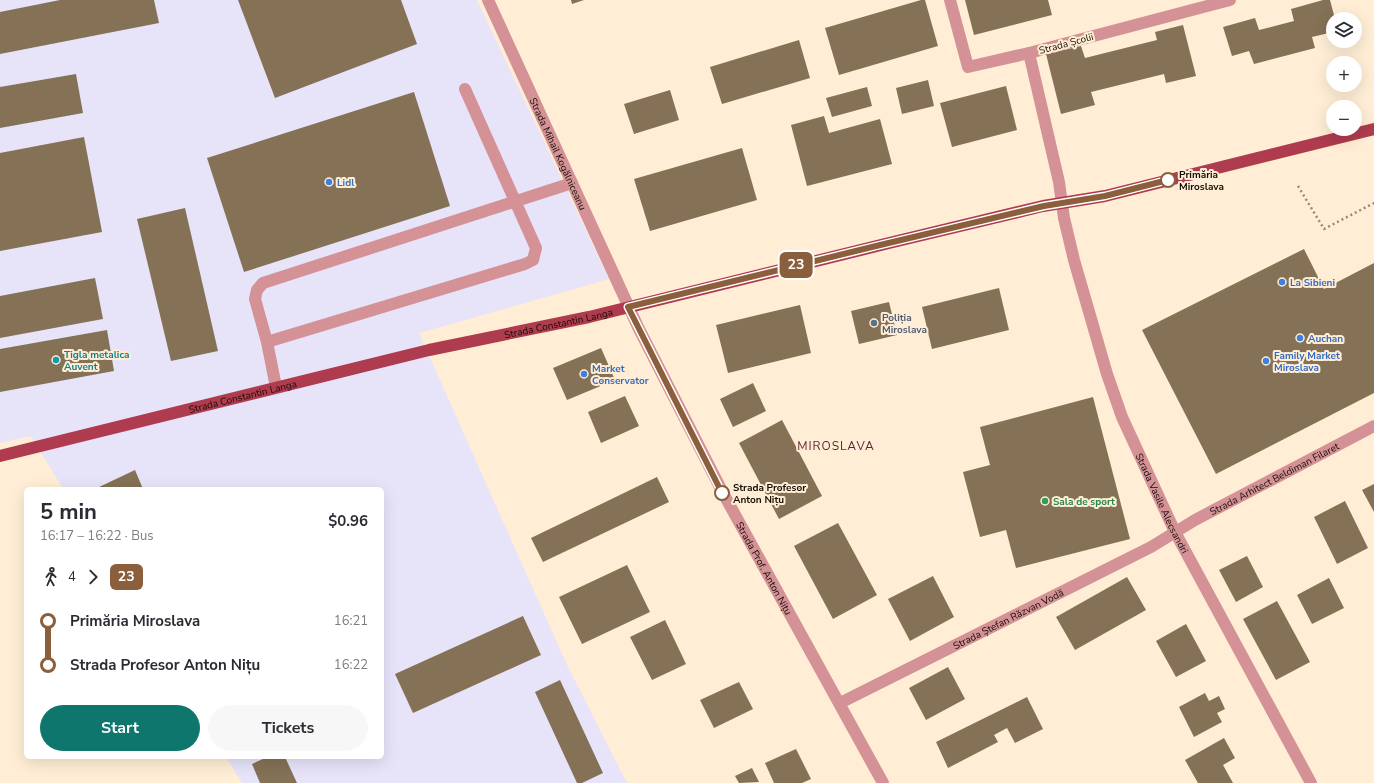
<!DOCTYPE html>
<meta charset="utf-8">
<style>
:root{--surface:#fff;--page:#f7f7f7;--text:#2b2b33;--muted:#7c7c81;--accent:#0f766e}
body{margin:0;font-family:"Nunito Sans",sans-serif;background:var(--page);color:var(--text);height:100vh;display:flex;flex-direction:column;font-size:15px;white-space:nowrap}
*{box-sizing:border-box;margin:0}
p{font-size:13px;color:var(--muted)}
.icon{flex:none;width:22px;height:22px;fill:none;stroke:currentColor;stroke-width:2;stroke-linecap:round;stroke-linejoin:round}
.map{position:relative;flex:1;overflow:hidden}
.side{position:absolute;left:24px;top:487px;width:360px;height:272px;display:flex;flex-direction:column;background:var(--surface);border-radius:6px;box-shadow:0 4px 16px #0002}
.side>*{flex:none}
.badge{padding:0 8px;border-radius:6px;font-size:14px;line-height:26px}
.fabs{position:absolute;left:1326px;top:12px;display:grid;gap:8px}
.fabs a{display:grid;place-items:center;width:36px;height:36px;border-radius:50%;background:var(--surface);box-shadow:0 4px 16px #0002;font-size:20px}
.map>.badge{position:absolute;translate:-50% -50%;box-shadow:0 0 0 2px #fff}
.legs{display:flex;align-items:center;gap:6px;height:44px;padding:0 16px;font-size:13px}
.legs p{margin-inline-start:auto}
.headline{display:flex;align-items:center;justify-content:space-between;height:68px;padding:0 16px}
h1{font-size:22px;font-weight:700;line-height:30px}
.primary-button{display:flex;gap:8px;margin-top:auto;padding:8px 16px}
.primary-button a{flex:1;height:46px;border-radius:24px;background:var(--accent);color:#fff;font-size:16px;font-weight:700;line-height:46px;text-align:center}
.primary-button a+a{background:var(--page);color:var(--text)}
ul{padding:0 16px;list-style:none}
li{display:flex;align-items:center;gap:14px;height:44px;font-size:15px}
li i{display:grid;place-items:center;width:6px;height:100%;margin:0 5px;background:currentColor}
li i::after{content:'';width:10px;height:10px;margin:-5px;border:3px solid;border-radius:50%;background:var(--surface)}
li p{margin-inline-start:auto}
li:first-child i{background:linear-gradient(#0000 50%,currentColor 0)}
li:last-child i{background:linear-gradient(currentColor 50%,#0000 0)}
.map>svg:first-child{display:block}
.industrial{fill:#e7e3f9}
.building{fill:#847156}
.lines{fill:none;stroke-linecap:round;stroke-linejoin:round}
.path{stroke:#958976;stroke-width:2.5;stroke-dasharray:2 3;stroke-linecap:butt}
.minor{stroke:#d49297;stroke-width:12}
.major{stroke:#af3b4e;stroke-width:12}
.line-1-casing{stroke:#fff;stroke-width:9}
.line-1{stroke:#8b5e3c;stroke-width:6}
.stop-1-dot{fill:#fff;stroke:#8b5e3c;stroke-width:2}
.shop-dot{fill:#3f7fe0;stroke:#ffeed5;stroke-width:1.5}
.service-dot{fill:#5c6f8a;stroke:#ffeed5;stroke-width:1.5}
.culture-dot{fill:#0f9aa8;stroke:#ffeed5;stroke-width:1.5}
.leisure-dot{fill:#2e9e5b;stroke:#ffeed5;stroke-width:1.5}
.labels{text-anchor:middle;stroke-width:4;stroke-linejoin:round;paint-order:stroke}
.street-label{font-size:10px;fill:#150e04;stroke:#ffeed5}
.stop-label{font-size:10px;font-weight:bold;fill:#150e04;stroke:#ffeed5;text-anchor:start}
.shop-label{font-size:10px;font-weight:bold;fill:#366cbe;stroke:#ffeed5;text-anchor:start}
.service-label{font-size:10px;font-weight:bold;fill:#4e5e75;stroke:#ffeed5;text-anchor:start}
.culture-label{font-size:10px;font-weight:bold;fill:#0d838f;stroke:#ffeed5;text-anchor:start}
.leisure-label{font-size:10px;font-weight:bold;fill:#27864d;stroke:#ffeed5;text-anchor:start}
.quarter-label{font-size:12px;letter-spacing:1px;fill:#5f1d37;stroke:#ffeed5}
</style>
<div class="map">
<svg width="1374" height="783" viewBox="0 0 1374 783">
<rect width="100%" height="100%" fill="#ffeed5"/>
<polygon class="industrial" points="0,0 477,0 609,279 419,333 567,665 627,783 242,783 226,757 382,757 382,489 63,489 31,436 0,443"/>
<g class="building">
<polygon points="60,0 154,0 159,23 0,54 0,12"/>
<polygon points="238,0 401,0 417,44 275,98"/>
<polygon points="571,0 584,0 572,4"/>
<polygon points="921,0 925,0 938,46 839,75 825,28"/>
<polygon points="965,0 1048,0 1052,15 974,35"/>
<polygon points="1323,0 1330,0 1335,19 1333,19 1333,32 1312,37 1315,48 1254,64 1249,51 1232,56 1223,27 1255,18 1259,30 1294,21 1291,9"/>
<polygon points="1183,25 1196,76 1166,83 1164,74 1091,92 1095,105 1061,114 1046,54 1081,46 1085,58 1157,40 1155,32"/>
<polygon points="799,40 810,78 722,104 710,67"/>
<polygon points="76,74 83,113 0,128 0,87"/>
<polygon points="928,80 934,106 902,114 896,88"/>
<polygon points="1006,86 1017,130 952,147 940,103"/>
<polygon points="867,87 872,106 832,117 826,98"/>
<polygon points="670,90 679,120 634,134 624,104"/>
<polygon points="414,92 450,206 244,272 207,158"/>
<polygon points="824,116 829,133 880,119 892,164 807,186 791,125"/>
<polygon points="84,137 102,232 0,251 0,153"/>
<polygon points="742,148 757,200 650,231 634,179"/>
<polygon points="185,208 218,351 171,361 137,219"/>
<polygon points="1304,249 1324,289 1374,263 1374,393 1216,474 1142,330"/>
<polygon points="95,278 103,319 0,338 0,296"/>
<polygon points="999,288 1009,330 932,349 922,307"/>
<polygon points="889,302 897,335 859,344 851,311"/>
<polygon points="800,305 811,353 728,373 716,325"/>
<polygon points="107,330 114,371 0,392 0,349"/>
<polygon points="601,348 615,380 567,400 553,368"/>
<polygon points="753,383 766,411 733,427 720,399"/>
<polygon points="625,396 639,426 601,443 588,412"/>
<polygon points="1093,397 1130,539 1016,568 1006,530 980,537 963,472 990,465 980,427"/>
<polygon points="782,420 822,496 779,519 739,443"/>
<polygon points="135,470 143,489 98,489 97,488"/>
<polygon points="657,477 669,502 543,562 531,538"/>
<polygon points="1374,484 1374,512 1362,490"/>
<polygon points="1345,501 1368,548 1337,564 1314,517"/>
<polygon points="838,523 877,595 833,619 794,546"/>
<polygon points="1247,556 1263,587 1236,602 1219,570"/>
<polygon points="627,565 650,612 582,644 559,597"/>
<polygon points="933,576 954,617 910,641 888,599"/>
<polygon points="1127,577 1146,610 1075,650 1056,617"/>
<polygon points="1329,578 1344,608 1312,624 1297,595"/>
<polygon points="1277,601 1310,662 1276,680 1243,619"/>
<polygon points="523,616 541,655 413,713 395,674"/>
<polygon points="665,620 686,664 652,680 630,637"/>
<polygon points="1186,624 1206,661 1176,677 1156,641"/>
<polygon points="948,667 965,699 926,720 909,688"/>
<polygon points="560,680 603,773 582,783 577,783 535,692"/>
<polygon points="739,682 753,709 714,728 700,700"/>
<polygon points="1205,693 1209,701 1219,696 1225,709 1217,713 1222,722 1194,737 1179,707"/>
<polygon points="1027,697 1043,729 1015,743 1007,728 994,735 998,742 948,768 936,742"/>
<polygon points="1224,738 1235,758 1223,765 1233,783 1198,783 1185,760"/>
<polygon points="796,749 811,779 802,783 774,783 765,763"/>
<polygon points="267,757 285,757 297,783 260,783 252,764"/>
<polygon points="752,768 759,782 739,783 735,776"/>
</g>
<g class="lines">
<polyline class="path" points="1298,186 1324,229 1374,203"/>
<g class="minor">
<path id="s1" d="M488,0L638,327L723,493L883,783"/>
<polyline points="950,0 968,67 1029,53"/>
<path id="s2" d="M1230,0L1029,53L1059,182L1064,218L1074,260L1107,374L1122,417L1175,532L1311,783"/>
<polyline points="465,89 536,248 533,260 525,264 267,342 255,299 257,290 263,283 572,183"/>
<polyline points="267,342 276,387"/>
<path id="s3" d="M840,703L1151,547L1195,520L1374,426"/>
</g>
<path class="major" id="s4" d="M0,456L429,350L589,317L889,243L1043,206L1105,196L1374,129"/>
</g>
<g class="lines">
<g class="line-1-casing">
<polyline id="line-1" points="722,493 628,307 876,246 1044,206 1105,196 1168,180"/>
</g>
<use href="#line-1" class="line-1"/>
</g>
<g class="stop-1-dot">
<circle cx="1168" cy="180" r="7"/>
<circle cx="722" cy="493" r="7"/>
</g>
<g class="shop-dot">
<circle cx="329" cy="182" r="4"/>
<circle cx="1282" cy="282" r="4"/>
<circle cx="1300" cy="338" r="4"/>
<circle cx="1266" cy="361" r="4"/>
<circle cx="584" cy="374" r="4"/>
</g>
<circle class="service-dot" cx="874" cy="323" r="4"/>
<circle class="culture-dot" cx="56" cy="360" r="4"/>
<circle class="leisure-dot" cx="1045" cy="501" r="4"/>
<g class="labels">
<g class="street-label">
<text transform="translate(1066 43) rotate(-15)" y="4">Strada Școlii</text>
<text dy="4" stroke="none"><textPath href="#s1" startOffset="169">Strada Mihail Kogălniceanu</textPath></text>
<text dy="4" stroke="none"><textPath href="#s4" startOffset="574">Strada Constantin Langa</textPath></text>
<text dy="4" stroke="none"><textPath href="#s4" startOffset="250">Strada Constantin Langa</textPath></text>
<text dy="4" stroke="none"><textPath href="#s3" startOffset="489">Strada Arhitect Beldiman Filaret</textPath></text>
<text dy="4" stroke="none"><textPath href="#s2" startOffset="679">Strada Vasile Alecsandri</textPath></text>
<text dy="4" stroke="none"><textPath href="#s1" startOffset="632">Strada Prof. Anton Nițu</textPath></text>
<text dy="4" stroke="none"><textPath href="#s3" startOffset="188">Strada Ștefan Răzvan Vodă</textPath></text>
</g>
<g class="stop-label">
<text x="1179" y="178">Primăria<tspan x="1179" dy="12">Miroslava</tspan></text>
<text x="733" y="491">Strada Profesor<tspan x="733" dy="12">Anton Nițu</tspan></text>
</g>
<g class="shop-label">
<text x="337" y="186">Lidl</text>
<text x="1290" y="286">La Sibieni</text>
<text x="1308" y="342">Auchan</text>
<text x="1274" y="359">Family Market<tspan x="1274" dy="12">Miroslava</tspan></text>
<text x="592" y="372">Market<tspan x="592" dy="12">Conservator</tspan></text>
</g>
<g class="service-label">
<text x="882" y="321">Poliția<tspan x="882" dy="12">Miroslava</tspan></text>
</g>
<g class="culture-label">
<text x="64" y="358">Tigla metalica<tspan x="64" dy="12">Auvent</tspan></text>
</g>
<g class="leisure-label">
<text x="1053" y="505">Sala de sport</text>
</g>
<g class="quarter-label">
<text x="836" y="450">MIROSLAVA</text>
</g>
</g>
</svg>
<div class="fabs">
<a><svg class="icon" aria-label="layers" viewBox="0 0 24 24"><path d="M12 4l9 5-9 5-9-5zM3 14l9 5 9-5"/></svg></a>
<a>+</a>
<a>−</a>
</div>
<b class="badge" style="left:796px;top:265px;background:#8b5e3c;color:#fff">23</b>
<section class="side">
<div class="headline"><div><h1>5 min</h1><p>16:17 – 16:22 · Bus</p></div><b>$0.96</b></div>
<div class="legs"><svg class="icon" aria-label="walk" viewBox="0 0 24 24"><circle cx="13" cy="4" r="2"/><path d="M13 8l-2 6 4 7M11 14l-3 7M7 12l3-4h3l4 4"/></svg>4<svg class="icon" aria-label="forward" viewBox="0 0 24 24"><path d="M9 5l7 7-7 7"/></svg><b class="badge" style="background:#8b5e3c;color:#fff">23</b></div>
<ul>
<li><i style="color:#8b5e3c"></i><b>Primăria Miroslava</b><p>16:21</p></li>
<li><i style="color:#8b5e3c"></i><b>Strada Profesor Anton Nițu</b><p>16:22</p></li>
</ul>
<div class="primary-button"><a>Start</a><a>Tickets</a></div>
</section>
</div>
